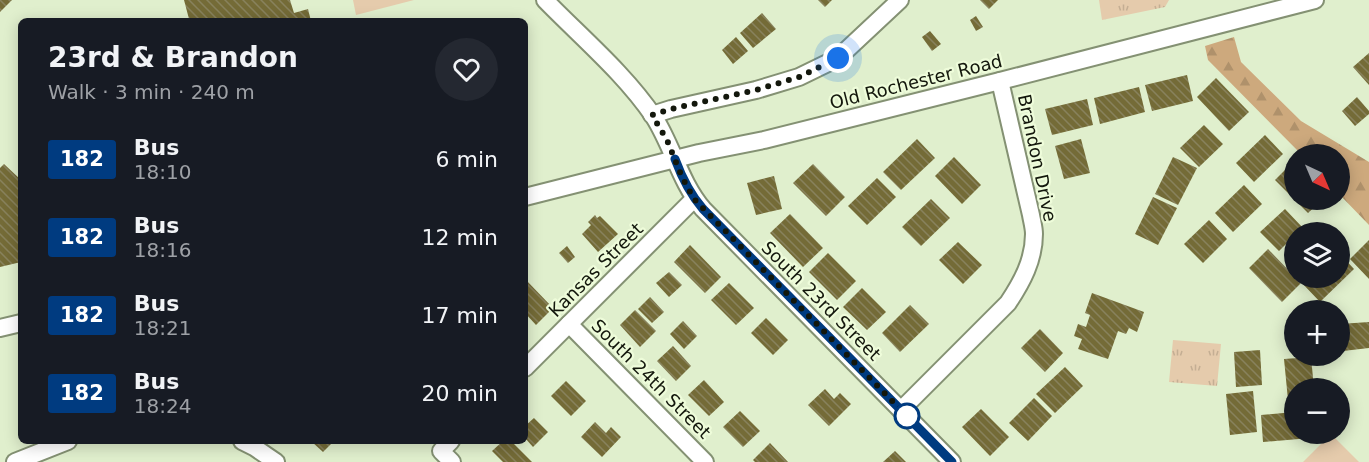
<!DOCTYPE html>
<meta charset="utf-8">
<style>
:root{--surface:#171b24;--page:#242831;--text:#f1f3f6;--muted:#9ea1a6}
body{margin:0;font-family:"DejaVu Sans",sans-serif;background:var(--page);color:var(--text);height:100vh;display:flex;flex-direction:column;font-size:22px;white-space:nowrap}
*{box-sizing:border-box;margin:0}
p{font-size:20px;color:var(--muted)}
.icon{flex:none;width:33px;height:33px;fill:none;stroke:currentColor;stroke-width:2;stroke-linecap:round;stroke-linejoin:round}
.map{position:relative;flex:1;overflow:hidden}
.side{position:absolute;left:18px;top:18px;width:510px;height:426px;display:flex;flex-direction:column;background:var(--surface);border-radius:9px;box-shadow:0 3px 15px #0003}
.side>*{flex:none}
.badge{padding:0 12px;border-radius:4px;font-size:21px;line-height:39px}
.needle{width:39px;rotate:136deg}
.tools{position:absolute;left:1284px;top:144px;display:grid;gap:12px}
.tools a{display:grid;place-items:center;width:66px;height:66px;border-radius:50%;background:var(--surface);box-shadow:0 3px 15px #0003;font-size:30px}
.you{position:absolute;width:30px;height:30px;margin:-15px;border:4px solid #fff;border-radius:50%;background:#1a73e8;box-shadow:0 0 0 9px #1a73e833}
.map>.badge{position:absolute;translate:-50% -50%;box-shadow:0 0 0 3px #fff}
.round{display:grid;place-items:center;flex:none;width:63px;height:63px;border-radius:32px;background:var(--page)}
.headline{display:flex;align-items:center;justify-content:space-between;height:102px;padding:0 30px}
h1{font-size:28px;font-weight:600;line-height:45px}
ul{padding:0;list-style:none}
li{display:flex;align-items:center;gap:18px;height:78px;padding:0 30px}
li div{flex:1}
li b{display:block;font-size:22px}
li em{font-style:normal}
li .badge{min-width:66px;font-weight:700;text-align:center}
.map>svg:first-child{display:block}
.grass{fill:#e5cbac}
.forest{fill:url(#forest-firs)}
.park{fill:url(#park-tufts)}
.building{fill:url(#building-back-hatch)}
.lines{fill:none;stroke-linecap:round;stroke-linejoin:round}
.minor-casing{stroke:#849173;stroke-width:20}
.minor{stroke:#fff;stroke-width:16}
.line-casing{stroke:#fff;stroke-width:14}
.line{stroke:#003b80;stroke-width:9}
.walk{stroke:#13170c;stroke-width:6;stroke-dasharray:0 10.8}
.stop-dot{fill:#fff;stroke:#003b80;stroke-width:3}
.labels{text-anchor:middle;stroke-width:4.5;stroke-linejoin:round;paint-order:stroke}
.street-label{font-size:18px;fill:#13170c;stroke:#eefcda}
</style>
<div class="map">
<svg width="1369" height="462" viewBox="0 0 1369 462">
<defs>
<pattern id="forest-firs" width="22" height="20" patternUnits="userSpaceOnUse" patternTransform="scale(1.5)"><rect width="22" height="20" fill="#cda97d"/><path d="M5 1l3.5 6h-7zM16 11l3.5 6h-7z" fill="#af916b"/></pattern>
<pattern id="park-tufts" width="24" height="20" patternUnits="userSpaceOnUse" patternTransform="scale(1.5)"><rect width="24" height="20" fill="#e5cbac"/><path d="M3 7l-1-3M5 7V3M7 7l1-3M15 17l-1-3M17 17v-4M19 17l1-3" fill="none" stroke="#c4ae93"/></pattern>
<pattern id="building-back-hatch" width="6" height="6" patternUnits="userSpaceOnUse" patternTransform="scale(1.5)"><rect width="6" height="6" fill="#746b37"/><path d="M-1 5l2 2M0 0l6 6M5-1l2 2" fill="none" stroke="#88825d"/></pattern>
</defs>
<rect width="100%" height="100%" fill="#e0efcd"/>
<g class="grass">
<polygon points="353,0 414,0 356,15"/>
<polygon points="1331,434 1359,462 1303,462"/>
</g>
<polygon class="forest" points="1234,37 1241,62 1301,121 1369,162 1369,225 1340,195 1340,154 1301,154 1208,60 1205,46"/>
<g class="park">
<polygon points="1099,0 1169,0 1165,7 1102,20"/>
<polygon points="1173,340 1221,344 1217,386 1169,382"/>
</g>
<g class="building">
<polygon points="0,0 12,0 0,12"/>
<polygon points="184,0 290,0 294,13 308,9 311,21 183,21 189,19"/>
<polygon points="818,0 832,0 825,7"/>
<polygon points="980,0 998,0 989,9"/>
<polygon points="762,13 776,29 753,48 740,33"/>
<polygon points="976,16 983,27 976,31 970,20"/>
<polygon points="930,31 941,44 932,51 922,37"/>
<polygon points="736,37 748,51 733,64 722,50"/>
<polygon points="1369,53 1369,85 1353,67"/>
<polygon points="1187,75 1193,101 1152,111 1145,85"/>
<polygon points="1216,78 1249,112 1229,131 1197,97"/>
<polygon points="1139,87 1145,112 1100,124 1094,98"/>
<polygon points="1357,97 1369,111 1369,114 1355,126 1342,111"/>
<polygon points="1087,99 1093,125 1052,135 1045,109"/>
<polygon points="1204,125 1223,144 1199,167 1180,148"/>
<polygon points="1265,135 1283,154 1254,182 1236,163"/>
<polygon points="917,139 935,158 901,190 883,172"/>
<polygon points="1081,139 1090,173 1064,179 1055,146"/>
<polygon points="954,157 981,185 962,204 935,176"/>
<polygon points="1173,157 1197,168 1178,205 1155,194"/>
<polygon points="1294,161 1294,200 1322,200 1308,213 1275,180"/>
<polygon points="4,164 21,180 21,262 0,267 0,168"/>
<polygon points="813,164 845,197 826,216 793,183"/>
<polygon points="774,176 782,209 756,215 747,183"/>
<polygon points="877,178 896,197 867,225 848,206"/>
<polygon points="1244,185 1262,204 1233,232 1215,213"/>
<polygon points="1153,197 1177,208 1158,245 1135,234"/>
<polygon points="931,199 950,218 921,246 902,227"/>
<polygon points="1285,209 1303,228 1298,232 1294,232 1294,236 1279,251 1260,232"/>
<polygon points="790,214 823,248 803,267 770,233"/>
<polygon points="595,215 597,218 600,216 618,234 598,252 582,234 591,225 588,222"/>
<polygon points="1209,220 1227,239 1203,263 1184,244"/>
<polygon points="1369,240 1369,279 1350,259"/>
<polygon points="958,242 982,265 963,284 939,260"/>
<polygon points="690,245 721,277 705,293 674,262"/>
<polygon points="567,246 575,257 568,263 559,253"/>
<polygon points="1268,249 1294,276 1294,278 1301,283 1282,302 1249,268"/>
<polygon points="828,253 856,281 837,300 809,272"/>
<polygon points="1340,254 1354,269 1320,302 1301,282 1306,278 1340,278"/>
<polygon points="669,272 682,285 669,297 656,283"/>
<polygon points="525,279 553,308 536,325 525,313"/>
<polygon points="729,283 754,308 736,325 711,300"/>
<polygon points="862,288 886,312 867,330 843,307"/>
<polygon points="1092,293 1144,312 1137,332 1129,328 1126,334 1118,331 1108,359 1078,349 1082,339 1074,336 1078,324 1086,327 1090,315 1085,313"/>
<polygon points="650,297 664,312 652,323 638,309"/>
<polygon points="910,305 929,324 900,352 882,333"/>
<polygon points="635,310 656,331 640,347 620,325"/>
<polygon points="766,318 788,340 773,355 751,333"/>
<polygon points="1294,318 1294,345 1293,345 1291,319"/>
<polygon points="683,321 697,336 684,349 670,334"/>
<polygon points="1369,322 1369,348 1343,351 1340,324"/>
<polygon points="1040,329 1063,353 1045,372 1021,348"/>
<polygon points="673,346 691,366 676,381 657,361"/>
<polygon points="1260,350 1262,385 1236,387 1234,352"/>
<polygon points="1311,357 1314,388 1294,388 1294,399 1288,400 1284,359"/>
<polygon points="1065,367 1083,386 1055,413 1036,394"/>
<polygon points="704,380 724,402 709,416 688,395"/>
<polygon points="566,381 586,401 571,416 551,396"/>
<polygon points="825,389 834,399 840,393 851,404 829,426 808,405"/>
<polygon points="1253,391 1257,432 1230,435 1226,394"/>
<polygon points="1034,398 1052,416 1028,441 1009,423"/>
<polygon points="981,409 1009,437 990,456 962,427"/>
<polygon points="740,411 760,431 743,447 723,427"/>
<polygon points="1294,412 1294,434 1309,434 1310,438 1263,442 1261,415"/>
<polygon points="534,418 548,432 533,447 525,438 525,426"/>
<polygon points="595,422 606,433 611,427 621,437 602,457 581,437"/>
<polygon points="311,441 334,441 323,452"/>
<polygon points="503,441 511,441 532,462 503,462 492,451"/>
<polygon points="770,443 788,462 755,462 753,460"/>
<polygon points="895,451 906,462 883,462"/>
</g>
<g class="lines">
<g class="minor-casing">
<g id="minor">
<path d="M545,0C581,37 625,74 654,117C673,147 680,182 703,209L952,462"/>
<polyline points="652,115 671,109 756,90 799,77 838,58 900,0"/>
<polyline points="525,197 699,153 764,140 1000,81 1315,0"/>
<polyline points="569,324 705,462"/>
<polyline points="0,328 21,323"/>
<polyline points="525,368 694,199"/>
<path d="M901,410L1008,303C1022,282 1034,260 1034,234C1034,228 1032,221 1031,215L1000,81"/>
<polyline points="242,441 254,447 276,462"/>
<polyline points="451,441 441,451 452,462"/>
<polyline points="15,462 68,441"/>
</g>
</g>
<use href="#minor" class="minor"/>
</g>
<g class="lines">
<g class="line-casing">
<path id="line" d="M675,159C682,178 690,194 703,209L952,462"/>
</g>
<use href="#line" class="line"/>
<polyline class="walk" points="838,58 799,77 756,90 671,109 652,115 667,140 682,177 694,199 907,416"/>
</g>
<circle class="stop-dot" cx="907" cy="416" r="12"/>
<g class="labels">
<g class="street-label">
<text transform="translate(916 82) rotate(-14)" y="6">Old Rochester Road</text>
<text transform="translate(1037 158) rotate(78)" y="6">Brandon Drive</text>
<text transform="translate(596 270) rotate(-45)" y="6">Kansas Street</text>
<text transform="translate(821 301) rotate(45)" y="6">South 23rd Street</text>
<text transform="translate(651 379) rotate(45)" y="6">South 24th Street</text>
</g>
</g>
</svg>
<div class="tools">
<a><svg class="needle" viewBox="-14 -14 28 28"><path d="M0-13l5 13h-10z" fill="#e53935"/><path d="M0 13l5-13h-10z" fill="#9ea1a6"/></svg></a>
<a><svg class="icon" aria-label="layers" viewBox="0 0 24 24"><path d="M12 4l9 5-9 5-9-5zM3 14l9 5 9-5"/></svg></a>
<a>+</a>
<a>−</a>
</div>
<div class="you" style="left:838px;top:58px"></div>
<section class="side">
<div class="headline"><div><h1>23rd &amp; Brandon</h1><p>Walk · 3 min · 240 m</p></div><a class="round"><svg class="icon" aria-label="heart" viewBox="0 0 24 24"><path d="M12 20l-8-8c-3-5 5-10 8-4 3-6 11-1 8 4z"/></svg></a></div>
<ul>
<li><span class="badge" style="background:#003b80;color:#fff">182</span><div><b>Bus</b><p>18:10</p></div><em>6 min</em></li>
<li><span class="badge" style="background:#003b80;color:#fff">182</span><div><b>Bus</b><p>18:16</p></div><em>12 min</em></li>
<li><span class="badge" style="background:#003b80;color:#fff">182</span><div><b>Bus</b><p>18:21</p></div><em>17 min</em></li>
<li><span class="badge" style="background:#003b80;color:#fff">182</span><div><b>Bus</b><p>18:24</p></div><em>20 min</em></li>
</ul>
</section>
</div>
